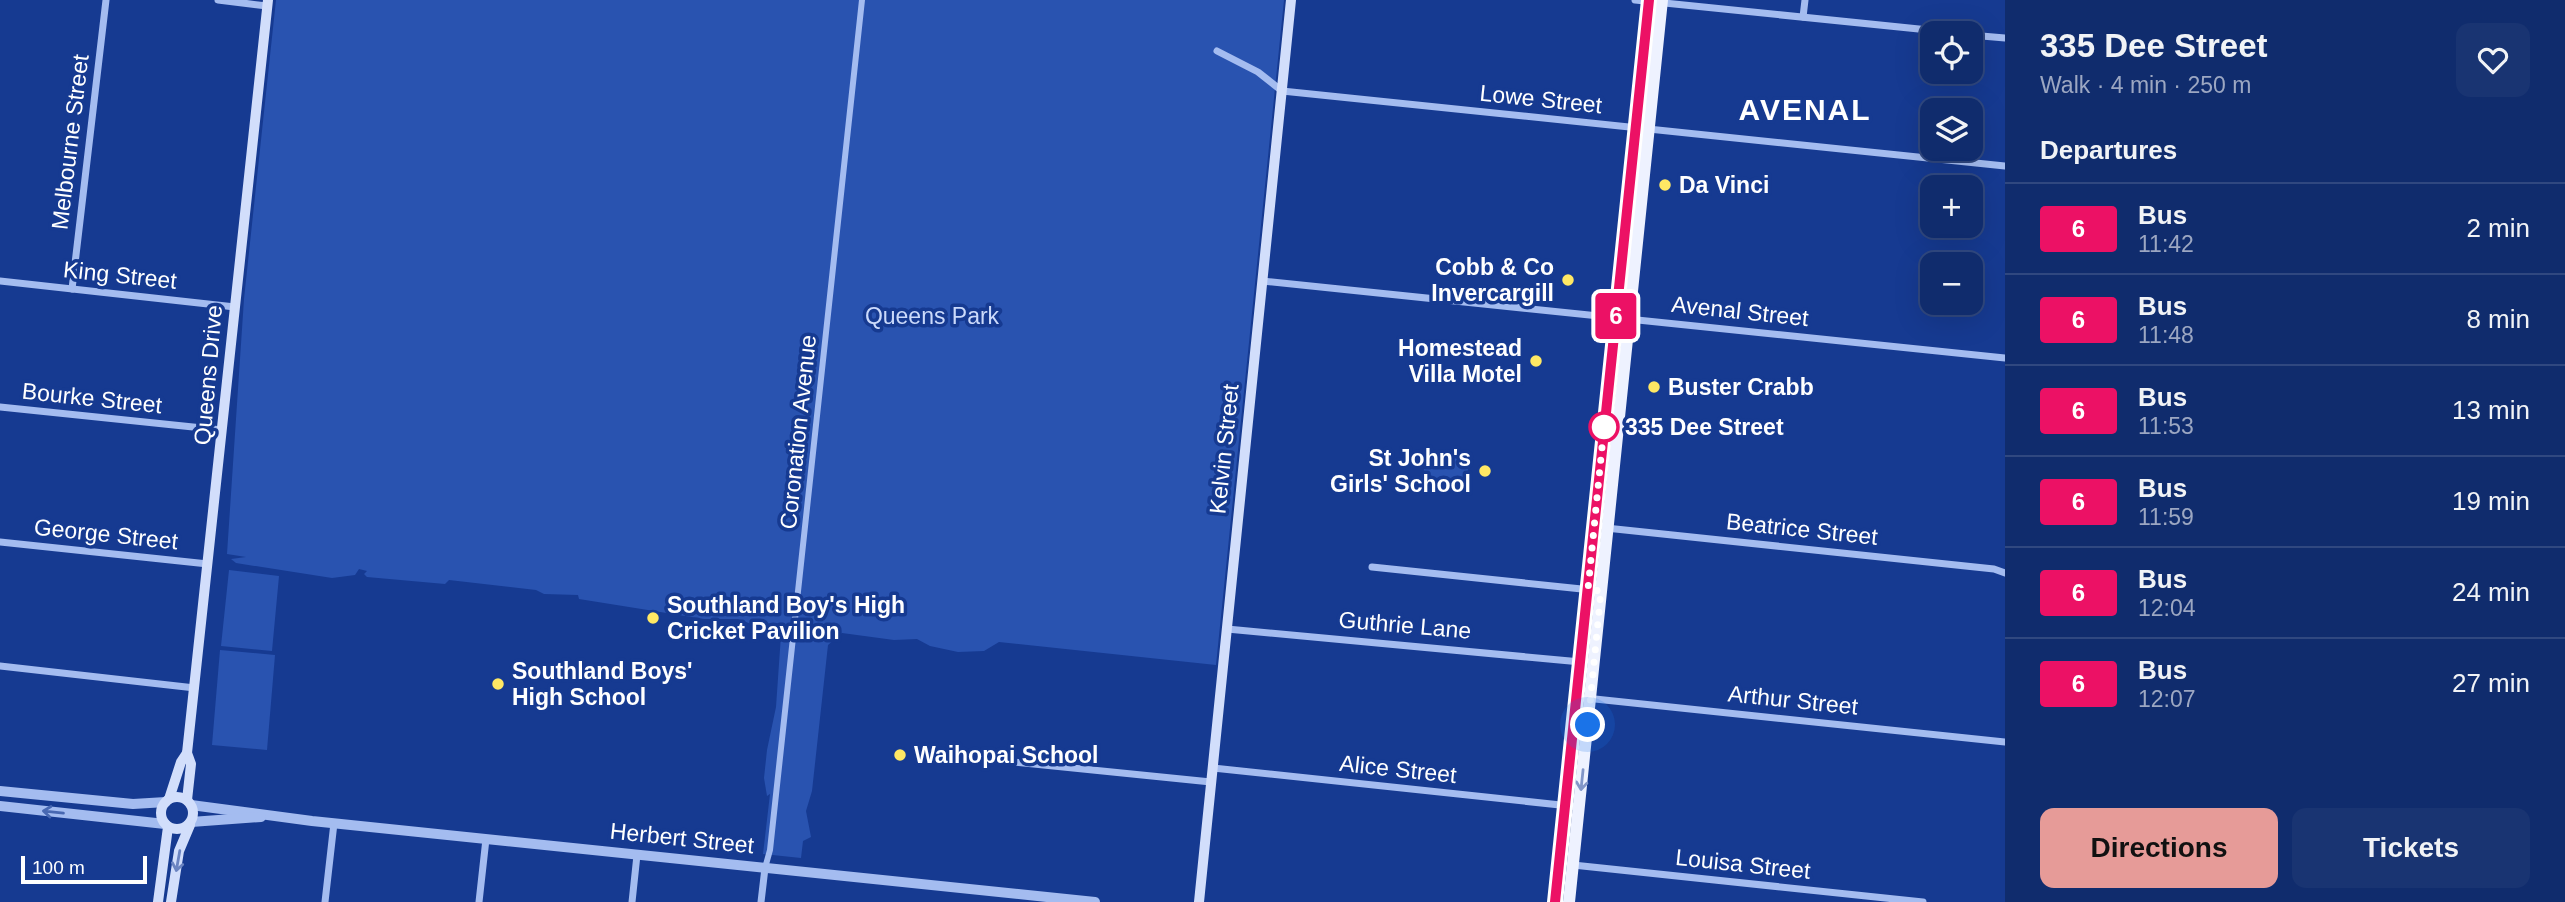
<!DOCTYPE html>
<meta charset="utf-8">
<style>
:root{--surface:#102c6d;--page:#193472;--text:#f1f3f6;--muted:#9ca7c2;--line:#304880;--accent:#e69b98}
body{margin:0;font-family:Arial,sans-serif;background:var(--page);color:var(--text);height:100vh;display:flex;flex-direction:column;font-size:26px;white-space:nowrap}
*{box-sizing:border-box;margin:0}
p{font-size:23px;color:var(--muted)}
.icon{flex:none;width:38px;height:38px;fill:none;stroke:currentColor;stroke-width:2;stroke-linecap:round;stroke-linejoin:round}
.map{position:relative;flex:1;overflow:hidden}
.panel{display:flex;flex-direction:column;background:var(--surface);width:560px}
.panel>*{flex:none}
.badge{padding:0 14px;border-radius:5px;font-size:24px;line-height:46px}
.fabs{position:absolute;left:1920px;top:21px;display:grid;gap:14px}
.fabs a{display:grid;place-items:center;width:63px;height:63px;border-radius:14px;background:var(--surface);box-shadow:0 7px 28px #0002,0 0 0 2px var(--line);font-size:35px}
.scale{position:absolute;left:21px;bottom:18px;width:126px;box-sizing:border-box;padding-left:7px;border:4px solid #fff;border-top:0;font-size:19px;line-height:24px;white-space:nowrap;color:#fff;-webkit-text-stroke:5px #163a91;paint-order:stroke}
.you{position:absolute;width:35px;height:35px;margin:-18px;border:5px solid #fff;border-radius:50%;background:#1a73e8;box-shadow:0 0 0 10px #1a73e833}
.map>.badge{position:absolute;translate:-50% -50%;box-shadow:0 0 0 4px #fff}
h2{padding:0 35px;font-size:26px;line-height:63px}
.round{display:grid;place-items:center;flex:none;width:74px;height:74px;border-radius:14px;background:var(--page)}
.summary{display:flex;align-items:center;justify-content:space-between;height:119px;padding:0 35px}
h1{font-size:33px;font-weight:700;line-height:52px}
.primary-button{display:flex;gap:14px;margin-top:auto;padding:14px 35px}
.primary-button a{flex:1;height:80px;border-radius:14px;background:var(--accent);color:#111;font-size:28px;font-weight:700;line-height:80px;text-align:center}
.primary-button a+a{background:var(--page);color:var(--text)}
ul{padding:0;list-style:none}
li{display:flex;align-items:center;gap:21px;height:91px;padding:0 35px;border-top:2px solid var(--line)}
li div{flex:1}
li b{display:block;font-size:26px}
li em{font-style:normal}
li .badge{min-width:77px;font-weight:700;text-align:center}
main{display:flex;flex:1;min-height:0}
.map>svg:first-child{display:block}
.green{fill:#2953b0}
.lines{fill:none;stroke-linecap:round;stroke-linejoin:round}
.pedestrian{stroke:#a4bcf0;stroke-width:6}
.minor{stroke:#a4bcf0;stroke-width:7}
.tertiary{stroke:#a4bcf0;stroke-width:10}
.secondary{stroke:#d2defb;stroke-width:10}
.primary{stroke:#eef2ff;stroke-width:12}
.oneway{stroke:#8296c8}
.oneway2{stroke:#4868b2}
.oneway3{stroke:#6b84c1}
.line-casing{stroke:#fff;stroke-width:16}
.line{stroke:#ec1165;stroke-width:10}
.walk{stroke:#fff;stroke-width:7;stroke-dasharray:0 12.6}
.poi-dot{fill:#ffe864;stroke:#163a91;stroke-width:2.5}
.stop-dot{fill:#fff;stroke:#ec1165;stroke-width:3.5}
.labels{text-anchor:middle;stroke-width:7;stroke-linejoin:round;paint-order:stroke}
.street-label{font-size:23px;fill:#fff;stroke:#163a91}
.poi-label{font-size:23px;font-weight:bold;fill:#fff;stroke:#163a91;text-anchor:start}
.park-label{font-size:23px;fill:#cbdafb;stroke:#163a91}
.stop-label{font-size:23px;font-weight:bold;fill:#fff;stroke:#163a91;text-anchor:start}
.district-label{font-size:30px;font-weight:bold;letter-spacing:2px;fill:#fff;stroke:#163a91}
</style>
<main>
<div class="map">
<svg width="2005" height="902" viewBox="0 0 2005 902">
<rect width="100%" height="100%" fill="#163a91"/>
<g class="green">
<polygon points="276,0 1284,0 1216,665 999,642 984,651 958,652 930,646 917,639 894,640 842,633 828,645 812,791 806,811 811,837 803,841 801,858 763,854 770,794 767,796 764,778 767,750 776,707 781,635 779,627 767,630 738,619 704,619 579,599 578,595 544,594 536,590 449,580 445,584 367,577 364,574 367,571 359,569 355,575 332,578 236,563 231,559 246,557 227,554 244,299"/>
<polygon points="1426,452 1469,456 1466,491 1422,487"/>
<polygon points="229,570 279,576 272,651 221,646"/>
<polygon points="220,650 275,655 267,750 212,745"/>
</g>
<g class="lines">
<polyline class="pedestrian" points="765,868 770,850 862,0"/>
<g class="minor">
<polyline points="218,0 267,6"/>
<polyline points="1635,0 1958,33"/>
<polyline points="1803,17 1805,0"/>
<polyline points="1970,35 2005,38"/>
<polyline points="1217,51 1258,72 1282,91 2005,166"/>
<polyline points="0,281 235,307"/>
<polyline points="1262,281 2005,358"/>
<polyline points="72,289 106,0"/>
<polyline points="0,407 222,430"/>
<polyline points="1606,528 1994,569 2005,573"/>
<polyline points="0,542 208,564"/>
<polyline points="1372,567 1601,591"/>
<polyline points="1227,629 1581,662"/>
<polyline points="0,666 195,688"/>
<polyline points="1576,697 2005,742"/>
<polyline points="1003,761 1211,782"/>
<polyline points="1213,768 1579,807"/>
<polyline points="1573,865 1923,902"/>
<polyline points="325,902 334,823"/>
<polyline points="479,902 486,839"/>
<polyline points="632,902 637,855"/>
<polyline points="761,902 765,868"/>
</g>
<g class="tertiary">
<polyline points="0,791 133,804 166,802"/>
<polyline points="191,805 312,821 1095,902"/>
<polyline points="0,806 165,824"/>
<polyline points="191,822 261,817"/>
</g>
<g class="secondary">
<circle cx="177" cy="813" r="16"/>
<polyline points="169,799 181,762 187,753"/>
<polyline points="187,800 191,764 187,753 268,0"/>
<polyline points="158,902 168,827"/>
<polyline points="171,902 179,851 190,825"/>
<polyline points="1199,902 1291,0"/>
</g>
<g class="primary">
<polyline points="1555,902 1649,0"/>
<polyline points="1569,902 1662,0"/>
</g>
</g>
<defs><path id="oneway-shaft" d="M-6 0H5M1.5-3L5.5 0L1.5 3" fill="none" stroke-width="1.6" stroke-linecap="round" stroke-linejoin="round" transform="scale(1.75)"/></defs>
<use class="oneway" href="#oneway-shaft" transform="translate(1582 780) rotate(96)"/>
<use class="oneway2" href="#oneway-shaft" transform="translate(53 812) rotate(-174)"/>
<use class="oneway3" href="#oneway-shaft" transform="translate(178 861) rotate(100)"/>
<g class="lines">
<g class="line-casing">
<polyline id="line" points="1555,902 1649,0"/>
</g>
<use href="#line" class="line"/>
<polyline class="walk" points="1588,725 1601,591 1588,589 1604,427"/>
</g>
<g class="poi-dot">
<circle cx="1665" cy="185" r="7"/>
<circle cx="1568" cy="280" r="7"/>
<circle cx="1536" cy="361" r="7"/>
<circle cx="1654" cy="387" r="7"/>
<circle cx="1485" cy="471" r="7"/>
<circle cx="653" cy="618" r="7"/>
<circle cx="498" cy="684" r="7"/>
<circle cx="900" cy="755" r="7"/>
</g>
<circle class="stop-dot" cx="1604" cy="427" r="14"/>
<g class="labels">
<g class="street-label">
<text transform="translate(1541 99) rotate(6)" y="8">Lowe Street</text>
<text transform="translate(70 142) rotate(-83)" y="8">Melbourne Street</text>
<text transform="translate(120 275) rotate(6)" y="8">King Street</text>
<text transform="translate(1740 311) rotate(6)" y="8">Avenal Street</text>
<text transform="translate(208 375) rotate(-85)" y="8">Queens Drive</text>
<text transform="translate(92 398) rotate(6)" y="8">Bourke Street</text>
<text transform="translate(798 432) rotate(-84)" y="8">Coronation Avenue</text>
<text transform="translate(1224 449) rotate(-84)" y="8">Kelvin Street</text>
<text transform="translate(1802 529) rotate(6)" y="8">Beatrice Street</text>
<text transform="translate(106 534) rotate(6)" y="8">George Street</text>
<text transform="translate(1405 625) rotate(5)" y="8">Guthrie Lane</text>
<text transform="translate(1793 700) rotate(6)" y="8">Arthur Street</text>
<text transform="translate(1398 769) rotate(6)" y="8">Alice Street</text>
<text transform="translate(682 838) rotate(6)" y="8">Herbert Street</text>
<text transform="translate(1743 864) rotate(6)" y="8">Louisa Street</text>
</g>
<g class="poi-label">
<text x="1679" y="193">Da Vinci</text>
<text x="1554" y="275" text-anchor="end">Cobb &amp; Co<tspan x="1554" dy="26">Invercargill</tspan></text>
<text x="1522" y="356" text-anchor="end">Homestead<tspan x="1522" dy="26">Villa Motel</tspan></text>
<text x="1668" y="395">Buster Crabb</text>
<text x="1471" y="466" text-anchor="end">St John's<tspan x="1471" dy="26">Girls' School</tspan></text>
<text x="667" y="613">Southland Boy's High<tspan x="667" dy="26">Cricket Pavilion</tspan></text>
<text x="512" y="679">Southland Boys'<tspan x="512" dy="26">High School</tspan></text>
<text x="914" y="763">Waihopai School</text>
</g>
<g class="park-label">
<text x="932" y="324">Queens Park</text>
</g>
<g class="stop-label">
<text x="1625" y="435">335 Dee Street</text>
</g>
<g class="district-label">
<text x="1805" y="120">AVENAL</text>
</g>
</g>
</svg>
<div class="fabs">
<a><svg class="icon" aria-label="locate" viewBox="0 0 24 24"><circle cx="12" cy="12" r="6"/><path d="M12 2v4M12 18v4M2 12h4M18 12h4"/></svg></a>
<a><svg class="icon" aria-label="layers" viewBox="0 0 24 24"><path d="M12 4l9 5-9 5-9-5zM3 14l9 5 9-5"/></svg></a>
<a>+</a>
<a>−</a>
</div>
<div class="scale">100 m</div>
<div class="you" style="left:1588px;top:725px"></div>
<b class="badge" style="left:1616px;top:316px;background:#ec1165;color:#fff">6</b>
</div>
<section class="panel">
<div class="summary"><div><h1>335 Dee Street</h1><p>Walk · 4 min · 250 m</p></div><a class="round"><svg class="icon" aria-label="heart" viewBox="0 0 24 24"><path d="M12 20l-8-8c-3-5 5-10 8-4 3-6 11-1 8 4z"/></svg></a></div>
<h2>Departures</h2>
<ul>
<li><span class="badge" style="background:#ec1165;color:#fff">6</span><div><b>Bus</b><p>11:42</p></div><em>2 min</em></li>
<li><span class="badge" style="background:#ec1165;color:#fff">6</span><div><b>Bus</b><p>11:48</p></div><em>8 min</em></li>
<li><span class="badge" style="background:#ec1165;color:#fff">6</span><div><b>Bus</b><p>11:53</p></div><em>13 min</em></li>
<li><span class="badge" style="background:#ec1165;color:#fff">6</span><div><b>Bus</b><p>11:59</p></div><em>19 min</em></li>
<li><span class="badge" style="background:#ec1165;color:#fff">6</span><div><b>Bus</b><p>12:04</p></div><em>24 min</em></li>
<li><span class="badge" style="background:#ec1165;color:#fff">6</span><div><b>Bus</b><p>12:07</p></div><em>27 min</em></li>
</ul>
<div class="primary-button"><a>Directions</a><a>Tickets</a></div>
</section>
</main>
